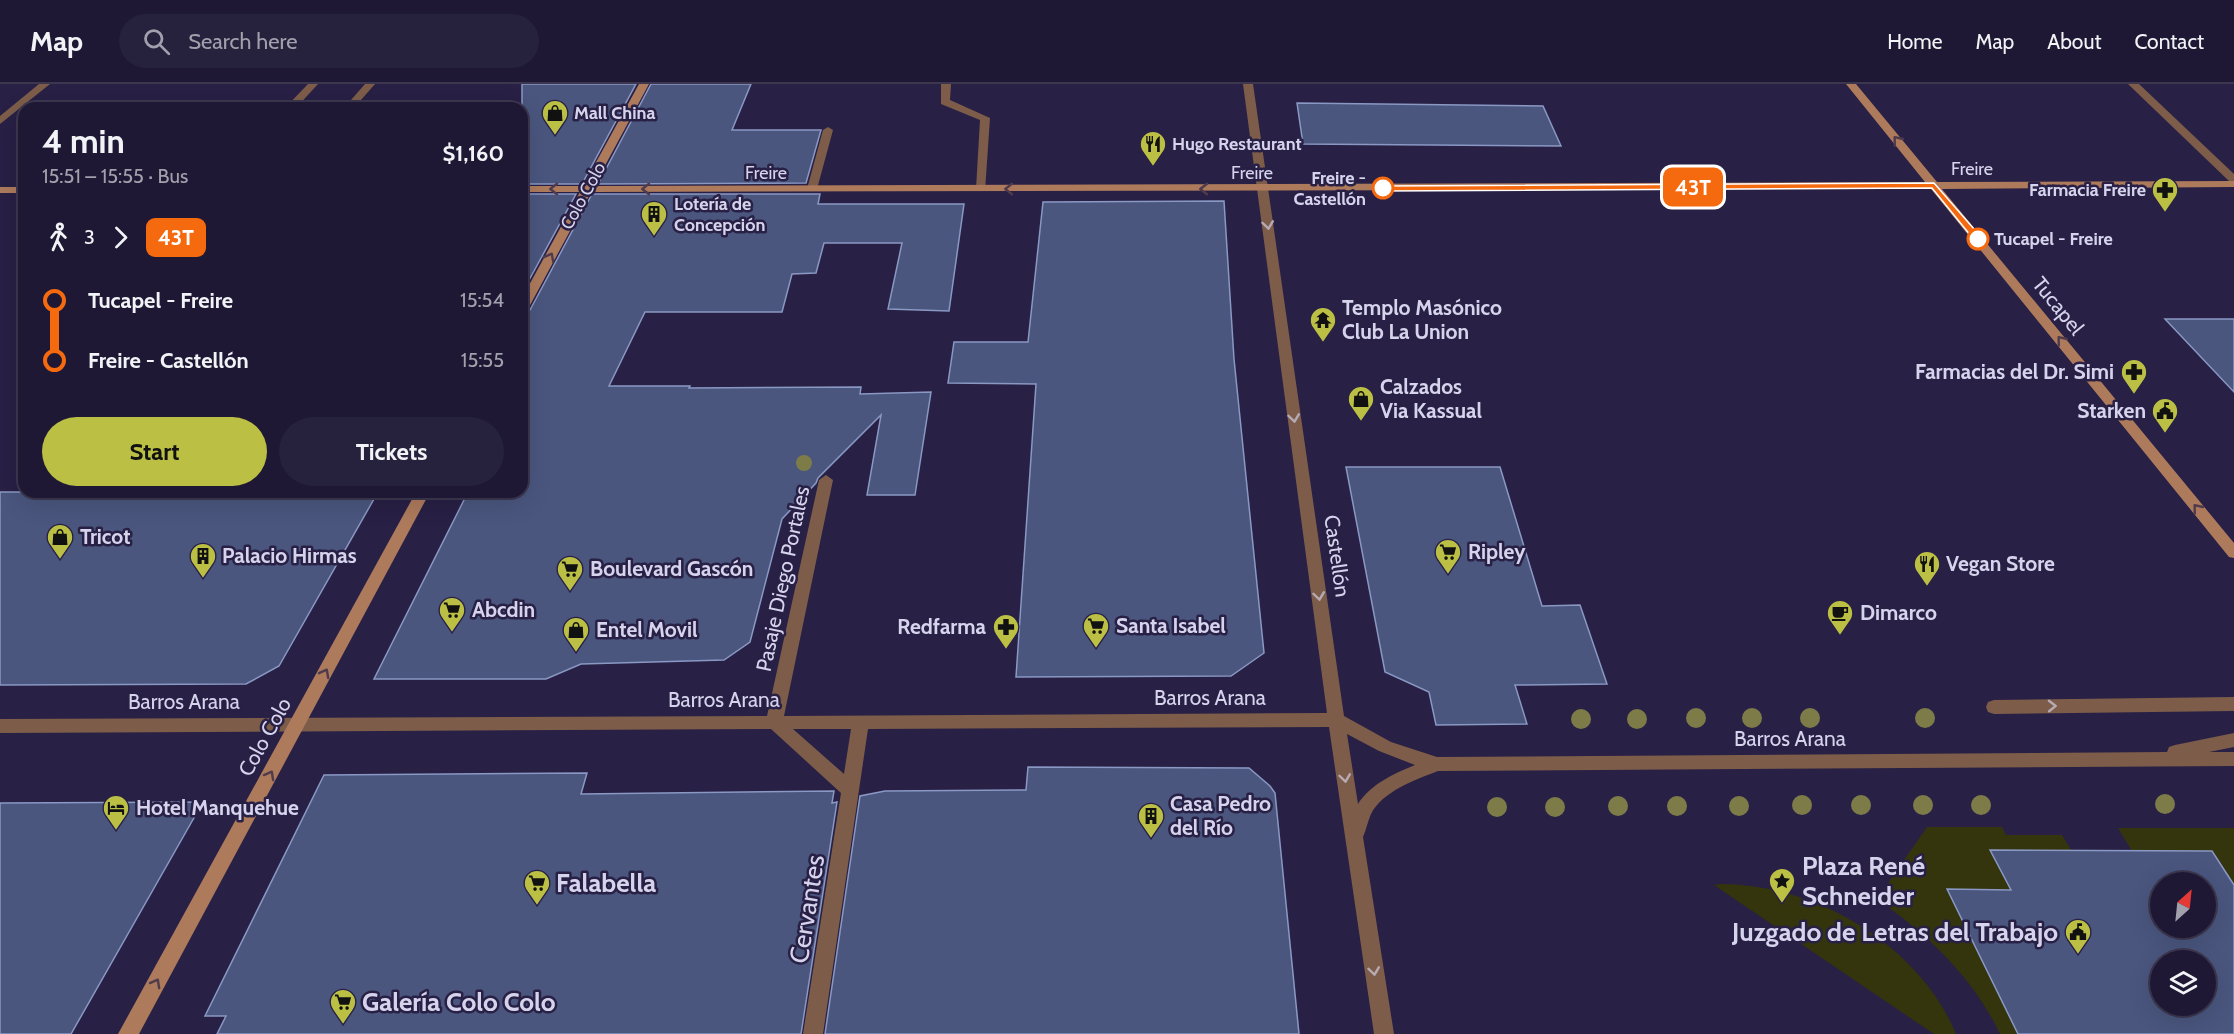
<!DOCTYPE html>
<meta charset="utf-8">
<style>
:root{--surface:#1e1834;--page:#26213c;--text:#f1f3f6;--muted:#a1a0ac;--line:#3c374f;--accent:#bbc044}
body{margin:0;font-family:Cabin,sans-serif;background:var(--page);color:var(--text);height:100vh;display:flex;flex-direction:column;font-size:22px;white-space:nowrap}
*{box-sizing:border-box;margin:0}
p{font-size:20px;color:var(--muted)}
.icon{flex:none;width:33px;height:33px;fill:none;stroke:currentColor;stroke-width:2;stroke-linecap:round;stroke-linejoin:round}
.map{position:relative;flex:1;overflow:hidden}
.drawer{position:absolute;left:18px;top:18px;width:510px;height:396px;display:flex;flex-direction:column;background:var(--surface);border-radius:18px;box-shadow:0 6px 24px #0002,0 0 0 2px var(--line)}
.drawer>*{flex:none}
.badge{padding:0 12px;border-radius:9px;font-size:21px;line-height:39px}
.needle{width:39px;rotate:27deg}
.controls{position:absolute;left:2150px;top:788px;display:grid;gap:12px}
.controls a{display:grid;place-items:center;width:66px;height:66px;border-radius:50%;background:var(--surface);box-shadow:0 6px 24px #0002,0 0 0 2px var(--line);font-size:30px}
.map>.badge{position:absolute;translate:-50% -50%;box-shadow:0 0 0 3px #fff}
.legs{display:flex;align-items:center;gap:9px;height:66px;padding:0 24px;font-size:20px}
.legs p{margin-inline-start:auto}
.summary{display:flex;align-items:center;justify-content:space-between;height:102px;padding:0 24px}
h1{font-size:33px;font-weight:700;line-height:45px}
.button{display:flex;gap:12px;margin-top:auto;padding:12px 24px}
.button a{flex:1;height:69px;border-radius:36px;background:var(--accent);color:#111;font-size:24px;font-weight:700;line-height:69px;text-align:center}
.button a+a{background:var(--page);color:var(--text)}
ul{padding:0 24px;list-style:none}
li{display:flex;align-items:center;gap:21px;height:60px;font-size:22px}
li i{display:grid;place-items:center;width:9px;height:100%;margin:0 8px;background:currentColor}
li i::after{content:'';width:15px;height:15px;margin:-8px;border:4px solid;border-radius:50%;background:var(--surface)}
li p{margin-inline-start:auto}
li:first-child i{background:linear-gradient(#0000 50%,currentColor 0)}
li:last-child i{background:linear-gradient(currentColor 50%,#0000 0)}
header{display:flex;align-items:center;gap:36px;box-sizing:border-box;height:84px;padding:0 30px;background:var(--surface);border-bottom:2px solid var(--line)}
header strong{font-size:28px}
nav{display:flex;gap:33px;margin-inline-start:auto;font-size:21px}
.search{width:420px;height:54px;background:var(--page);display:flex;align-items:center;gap:15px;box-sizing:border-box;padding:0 21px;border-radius:33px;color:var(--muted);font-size:22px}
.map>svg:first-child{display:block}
.green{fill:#34350c}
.building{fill:#4a567e;stroke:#8a98c4;stroke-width:1.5;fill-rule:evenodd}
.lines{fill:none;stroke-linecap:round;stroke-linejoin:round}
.lane{fill:#7d5d4a;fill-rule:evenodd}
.street{fill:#7d5d4a;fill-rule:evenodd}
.secondary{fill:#ad7a5c;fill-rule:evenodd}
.tree{fill:#7d7c49}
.oneway{stroke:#503b4c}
.oneway2{stroke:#b7aab3}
.line-1{fill:#f56a0f;stroke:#fff;stroke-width:1.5}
.stop-1-dot{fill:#fff;stroke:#f56a0f;stroke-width:3}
.labels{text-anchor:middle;stroke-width:5;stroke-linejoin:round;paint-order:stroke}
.far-poi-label{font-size:18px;font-weight:bold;fill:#d6d3ec;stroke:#282045;text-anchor:start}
.far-street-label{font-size:18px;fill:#d6d3ec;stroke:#282045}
.far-stop-label{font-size:18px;font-weight:bold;fill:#d6d3ec;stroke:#282045;text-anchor:end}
.street-label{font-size:21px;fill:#d6d3ec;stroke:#282045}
.poi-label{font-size:21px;font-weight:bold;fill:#d6d3ec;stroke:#282045;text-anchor:start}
.near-poi-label{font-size:26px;font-weight:bold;fill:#d6d3ec;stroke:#282045;text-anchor:start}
.near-street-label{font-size:26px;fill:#d6d3ec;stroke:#282045}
</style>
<header>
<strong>Map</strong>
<div class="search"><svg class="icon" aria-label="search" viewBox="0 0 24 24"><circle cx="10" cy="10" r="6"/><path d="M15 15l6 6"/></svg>Search here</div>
<nav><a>Home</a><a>Map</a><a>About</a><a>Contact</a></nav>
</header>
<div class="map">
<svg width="2234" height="950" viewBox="0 0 2234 950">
<rect width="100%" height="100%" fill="#282045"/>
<g class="green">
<path d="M1927,743H2002L2006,751H2062L2071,766L1991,767L2011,806L1948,805L2018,950H2000C1973,893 1928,851 1877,815Z"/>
<polygon points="2118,744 2234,744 2234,801 2212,767 2132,767"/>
<path d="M1721,800C1816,800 1919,861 1956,950H1934L1714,801Z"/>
</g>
<g class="building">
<polygon points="522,0 636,0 582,100 522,100"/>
<polygon points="651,0 751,0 732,46 821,46 806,99 598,100"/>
<polygon points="1297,19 1543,22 1561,62 1303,60"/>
<polygon points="522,110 576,110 522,209"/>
<polygon points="592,110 820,110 818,120 964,120 949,227 888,225 902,159 824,159 816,189 792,190 782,228 645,228 609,302 690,302 689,304 861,303 860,310 931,308 915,411 867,411 881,331 818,394 816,399 782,435 750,558 724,576 581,580 546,595 374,595 468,408 522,408 522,231 530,226"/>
<polygon points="1224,117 1234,275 1264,569 1231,592 1016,593 1036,300 948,299 954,258 1028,258 1043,118"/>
<polygon points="2165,235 2234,235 2234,308"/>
<polygon points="1346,383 1500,383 1542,522 1580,521 1607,600 1515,601 1527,640 1436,641 1429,608 1385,588"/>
<polygon points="0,408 378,408 279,582 246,600 0,601"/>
<polygon points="1028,683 1249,684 1270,702 1275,709 1299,950 825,950 860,712 885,707 1026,706"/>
<polygon points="587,689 581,710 834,707 832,719 837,718 801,950 217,950 226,932 205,932 324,691"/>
<polygon points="203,718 71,950 0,950 0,719"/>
<path d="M1990,766L2212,767L2234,801V950H2018L1947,805L2011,806ZM2160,798H2205V843H2160ZM2160,876H2205V921H2160Z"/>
</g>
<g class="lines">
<g class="lane">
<polygon points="308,0 318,0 296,24 285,24"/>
<polygon points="365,0 375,0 354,24 344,24"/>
<polygon points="941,0 951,0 950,16 990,34 985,107 977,107 976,105 980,36 941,20"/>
<polygon points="2128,0 2139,0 2234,90 2234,99 2230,98"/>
<polygon points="828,43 833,46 817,105 816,107 808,107 807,105 823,46"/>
<polygon points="2234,613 2234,627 1994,630 1988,628 1986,623 1988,618 1994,616"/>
</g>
<g class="street">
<polygon points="39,0 50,0 0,40 0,32"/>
<path d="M1243,0H1253L1344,632L1391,658L1437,673L2167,668L2169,663L2175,661L2234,649V663L2209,668H2234V682L1438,687C1415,696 1383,707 1371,730C1368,737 1366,746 1363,753L1394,950H1374L1329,643L868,645L823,950H803L841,709L771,645L0,649V635L767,632L819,396L826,391L833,396L784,632L1327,629ZM793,645H851L844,690ZM1347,650L1379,667L1415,681C1393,690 1371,700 1358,720Z"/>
</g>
<g class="secondary">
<polygon points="639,0 649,0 594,102 1925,98 1846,0 1856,0 1937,98 2234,97 2234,103 1942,105 2234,459 2234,474 2229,473 1931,105 591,108 528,225 522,229 522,214 580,108 522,108 522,102 583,102"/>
<rect x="0" y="103" width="24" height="6"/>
<polygon points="416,408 430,408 139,950 118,950"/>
</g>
</g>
<g class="tree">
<circle cx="804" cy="379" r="8"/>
<circle cx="1696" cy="634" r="10"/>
<circle cx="1752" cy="634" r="10"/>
<circle cx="1810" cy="634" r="10"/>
<circle cx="1925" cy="634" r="10"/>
<circle cx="1581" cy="635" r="10"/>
<circle cx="1637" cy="635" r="10"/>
<circle cx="2165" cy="720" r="10"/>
<circle cx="1802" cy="721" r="10"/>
<circle cx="1861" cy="721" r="10"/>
<circle cx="1923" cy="721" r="10"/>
<circle cx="1981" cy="721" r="10"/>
<circle cx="1618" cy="722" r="10"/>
<circle cx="1677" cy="722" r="10"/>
<circle cx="1739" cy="722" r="10"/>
<circle cx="1497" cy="723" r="10"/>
<circle cx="1555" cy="723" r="10"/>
</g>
<defs><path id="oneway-chevron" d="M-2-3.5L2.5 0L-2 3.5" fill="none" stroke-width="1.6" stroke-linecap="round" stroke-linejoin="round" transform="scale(1.5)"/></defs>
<g class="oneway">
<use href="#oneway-chevron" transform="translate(1897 56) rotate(-129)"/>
<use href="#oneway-chevron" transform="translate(554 105) rotate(-180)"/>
<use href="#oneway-chevron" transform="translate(646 105) rotate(180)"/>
<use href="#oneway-chevron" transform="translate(1009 105) rotate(-180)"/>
<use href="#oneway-chevron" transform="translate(1204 105) rotate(-180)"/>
<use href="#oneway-chevron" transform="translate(550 173) rotate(-62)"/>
<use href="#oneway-chevron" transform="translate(2061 256) rotate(-129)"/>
<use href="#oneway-chevron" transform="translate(2197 424) rotate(-129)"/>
<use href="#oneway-chevron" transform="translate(325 589) rotate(-62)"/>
<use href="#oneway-chevron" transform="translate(270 691) rotate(-61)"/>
<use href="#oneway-chevron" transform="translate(156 899) rotate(-61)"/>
</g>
<g class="oneway2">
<use href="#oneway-chevron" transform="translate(1268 141) rotate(82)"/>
<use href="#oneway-chevron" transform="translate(1294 334) rotate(82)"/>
<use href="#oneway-chevron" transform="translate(1319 512) rotate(82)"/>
<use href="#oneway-chevron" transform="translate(2052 622) rotate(-1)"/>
<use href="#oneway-chevron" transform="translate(1345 694) rotate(82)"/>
<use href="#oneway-chevron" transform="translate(1374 887) rotate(82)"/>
</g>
<polygon class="line-1" points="1934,99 1981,153 1981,157 1975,157 1932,104 1383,107 1378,104 1383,102"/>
<defs>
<g id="shop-pin" transform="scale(1.35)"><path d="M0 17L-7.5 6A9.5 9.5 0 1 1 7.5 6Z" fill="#bbc044" stroke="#282045"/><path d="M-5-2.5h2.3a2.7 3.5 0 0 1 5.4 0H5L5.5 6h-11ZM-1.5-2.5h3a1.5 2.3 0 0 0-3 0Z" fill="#111"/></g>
<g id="restaurant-pin" transform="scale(1.35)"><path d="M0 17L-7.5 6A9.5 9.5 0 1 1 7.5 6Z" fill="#bbc044" stroke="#282045"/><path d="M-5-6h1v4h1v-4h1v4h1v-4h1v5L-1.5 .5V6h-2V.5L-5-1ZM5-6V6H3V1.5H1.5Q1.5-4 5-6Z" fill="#111"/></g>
<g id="pharmacy-pin" transform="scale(1.35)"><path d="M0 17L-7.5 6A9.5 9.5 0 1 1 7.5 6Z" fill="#bbc044" stroke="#282045"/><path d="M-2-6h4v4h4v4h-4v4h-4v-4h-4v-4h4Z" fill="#111"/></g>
<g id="building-pin" transform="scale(1.35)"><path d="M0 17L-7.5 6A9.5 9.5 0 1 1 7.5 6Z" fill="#bbc044" stroke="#282045"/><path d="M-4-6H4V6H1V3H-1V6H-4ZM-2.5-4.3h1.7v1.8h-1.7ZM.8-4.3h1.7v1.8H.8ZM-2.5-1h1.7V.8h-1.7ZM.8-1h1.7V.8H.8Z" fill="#111"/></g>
<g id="temple-pin" transform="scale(1.35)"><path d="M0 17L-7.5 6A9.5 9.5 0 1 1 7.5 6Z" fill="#bbc044" stroke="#282045"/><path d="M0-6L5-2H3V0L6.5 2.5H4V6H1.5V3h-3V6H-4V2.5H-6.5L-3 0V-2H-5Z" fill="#111"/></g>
<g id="civic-pin" transform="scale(1.35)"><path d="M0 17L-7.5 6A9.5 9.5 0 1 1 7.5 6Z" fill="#bbc044" stroke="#282045"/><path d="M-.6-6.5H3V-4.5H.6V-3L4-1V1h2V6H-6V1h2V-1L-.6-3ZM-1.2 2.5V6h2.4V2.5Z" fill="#111"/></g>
<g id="supermarket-pin" transform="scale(1.35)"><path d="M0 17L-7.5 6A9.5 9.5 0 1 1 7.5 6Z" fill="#bbc044" stroke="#282045"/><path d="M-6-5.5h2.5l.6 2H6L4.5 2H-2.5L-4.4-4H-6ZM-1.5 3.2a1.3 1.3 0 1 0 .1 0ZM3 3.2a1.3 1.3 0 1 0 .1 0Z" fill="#111"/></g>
<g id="cafe-pin" transform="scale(1.35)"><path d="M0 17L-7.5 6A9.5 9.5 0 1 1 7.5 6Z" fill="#bbc044" stroke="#282045"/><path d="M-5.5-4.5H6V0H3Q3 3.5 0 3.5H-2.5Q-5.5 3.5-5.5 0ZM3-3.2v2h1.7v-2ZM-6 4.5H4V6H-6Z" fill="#111"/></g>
<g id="hotel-pin" transform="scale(1.35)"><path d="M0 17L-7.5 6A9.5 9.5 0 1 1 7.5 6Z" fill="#bbc044" stroke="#282045"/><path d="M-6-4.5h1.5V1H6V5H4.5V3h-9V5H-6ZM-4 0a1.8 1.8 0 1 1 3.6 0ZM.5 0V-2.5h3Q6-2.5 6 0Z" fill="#111"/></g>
<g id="sight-pin" transform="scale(1.35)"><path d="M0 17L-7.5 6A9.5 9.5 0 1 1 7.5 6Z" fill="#bbc044" stroke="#282045"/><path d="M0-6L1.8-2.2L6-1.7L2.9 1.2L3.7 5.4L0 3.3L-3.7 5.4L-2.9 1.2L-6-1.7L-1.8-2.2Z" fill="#111"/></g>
</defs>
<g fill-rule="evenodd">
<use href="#shop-pin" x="555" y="29"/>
<use href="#restaurant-pin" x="1153" y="60"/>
<use href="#pharmacy-pin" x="2165" y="106"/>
<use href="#building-pin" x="654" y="130"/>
<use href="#temple-pin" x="1323" y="236"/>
<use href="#pharmacy-pin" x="2134" y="288"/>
<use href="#shop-pin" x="1361" y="315"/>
<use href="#civic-pin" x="2165" y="327"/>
<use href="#shop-pin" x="60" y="453"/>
<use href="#supermarket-pin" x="1448" y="468"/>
<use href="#building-pin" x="203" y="472"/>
<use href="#restaurant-pin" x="1927" y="480"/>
<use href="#supermarket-pin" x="570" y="485"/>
<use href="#supermarket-pin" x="452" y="526"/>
<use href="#cafe-pin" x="1840" y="529"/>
<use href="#supermarket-pin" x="1096" y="542"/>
<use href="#pharmacy-pin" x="1006" y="543"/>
<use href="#shop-pin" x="576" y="546"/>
<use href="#hotel-pin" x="116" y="724"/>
<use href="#building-pin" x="1151" y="732"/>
<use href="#sight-pin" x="1782" y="797"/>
<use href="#supermarket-pin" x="537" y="799"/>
<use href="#civic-pin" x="2078" y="848"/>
<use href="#supermarket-pin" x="343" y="918"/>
</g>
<g class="stop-1-dot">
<circle cx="1383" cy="104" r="10"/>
<circle cx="1978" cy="155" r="10"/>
</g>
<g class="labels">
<g class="far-poi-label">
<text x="574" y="35">Mall China</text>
<text x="1172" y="66">Hugo Restaurant</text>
<text x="2146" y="112" text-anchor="end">Farmacia Freire</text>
<text x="674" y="126">Lotería de<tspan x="674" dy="21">Concepción</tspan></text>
</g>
<g class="far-street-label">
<text x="1972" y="91">Freire</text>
<text x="766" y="95">Freire</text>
<text x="1252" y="95">Freire</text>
<text transform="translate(583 112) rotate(-61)" y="6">Colo Colo</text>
</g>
<g class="far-stop-label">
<text x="1366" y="100">Freire -<tspan x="1366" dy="21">Castellón</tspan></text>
<text x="1994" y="161" text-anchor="start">Tucapel - Freire</text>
</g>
<g class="street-label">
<text transform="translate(2058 222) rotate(51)" y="7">Tucapel</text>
<text transform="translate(1337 472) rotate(82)" y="7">Castellón</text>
<text transform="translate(783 495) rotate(-78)" y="7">Pasaje Diego Portales</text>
<text x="1210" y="621">Barros Arana</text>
<text x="724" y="623">Barros Arana</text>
<text x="184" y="625">Barros Arana</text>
<text transform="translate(265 653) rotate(-61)" y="7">Colo Colo</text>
<text x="1790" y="662">Barros Arana</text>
</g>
<g class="poi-label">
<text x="1342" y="231">Templo Masónico<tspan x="1342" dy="24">Club La Union</tspan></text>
<text x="2114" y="295" text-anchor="end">Farmacias del Dr. Simi</text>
<text x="1380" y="310">Calzados<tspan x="1380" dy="24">Via Kassual</tspan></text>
<text x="2146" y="334" text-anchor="end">Starken</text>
<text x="80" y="460">Tricot</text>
<text x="1468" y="475">Ripley</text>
<text x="222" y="479">Palacio Hirmas</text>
<text x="1946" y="487">Vegan Store</text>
<text x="590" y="492">Boulevard Gascón</text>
<text x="472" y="533">Abcdin</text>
<text x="1860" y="536">Dimarco</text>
<text x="1116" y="549">Santa Isabel</text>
<text x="986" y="550" text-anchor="end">Redfarma</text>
<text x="596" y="553">Entel Movil</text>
<text x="1170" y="727">Casa Pedro<tspan x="1170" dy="24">del Río</tspan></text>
<text x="136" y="731">Hotel Manquehue</text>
</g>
<g class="near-poi-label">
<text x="1802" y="791">Plaza René<tspan x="1802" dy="30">Schneider</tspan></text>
<text x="556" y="808">Falabella</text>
<text x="2058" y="857" text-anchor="end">Juzgado de Letras del Trabajo</text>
<text x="362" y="927">Galería Colo Colo</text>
</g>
<g class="near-street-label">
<text transform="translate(807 825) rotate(-81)" y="9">Cervantes</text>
</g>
</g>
</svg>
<div class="controls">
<a><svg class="needle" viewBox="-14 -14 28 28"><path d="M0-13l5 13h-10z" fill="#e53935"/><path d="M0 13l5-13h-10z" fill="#a1a0ac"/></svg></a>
<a><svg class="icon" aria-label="layers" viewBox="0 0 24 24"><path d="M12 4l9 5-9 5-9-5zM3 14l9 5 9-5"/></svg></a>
</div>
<b class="badge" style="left:1693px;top:103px;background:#f56a0f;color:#fff">43T</b>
<section class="drawer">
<div class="summary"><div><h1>4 min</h1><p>15:51 – 15:55 · Bus</p></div><b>$1,160</b></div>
<div class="legs"><svg class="icon" aria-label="walk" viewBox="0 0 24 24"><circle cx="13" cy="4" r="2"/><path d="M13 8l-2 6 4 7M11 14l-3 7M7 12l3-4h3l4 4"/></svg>3<svg class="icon" aria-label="forward" viewBox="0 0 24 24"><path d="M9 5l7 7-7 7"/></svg><b class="badge" style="background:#f56a0f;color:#fff">43T</b></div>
<ul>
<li><i style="color:#f56a0f"></i><b>Tucapel - Freire</b><p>15:54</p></li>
<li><i style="color:#f56a0f"></i><b>Freire - Castellón</b><p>15:55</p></li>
</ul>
<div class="button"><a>Start</a><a>Tickets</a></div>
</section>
</div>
